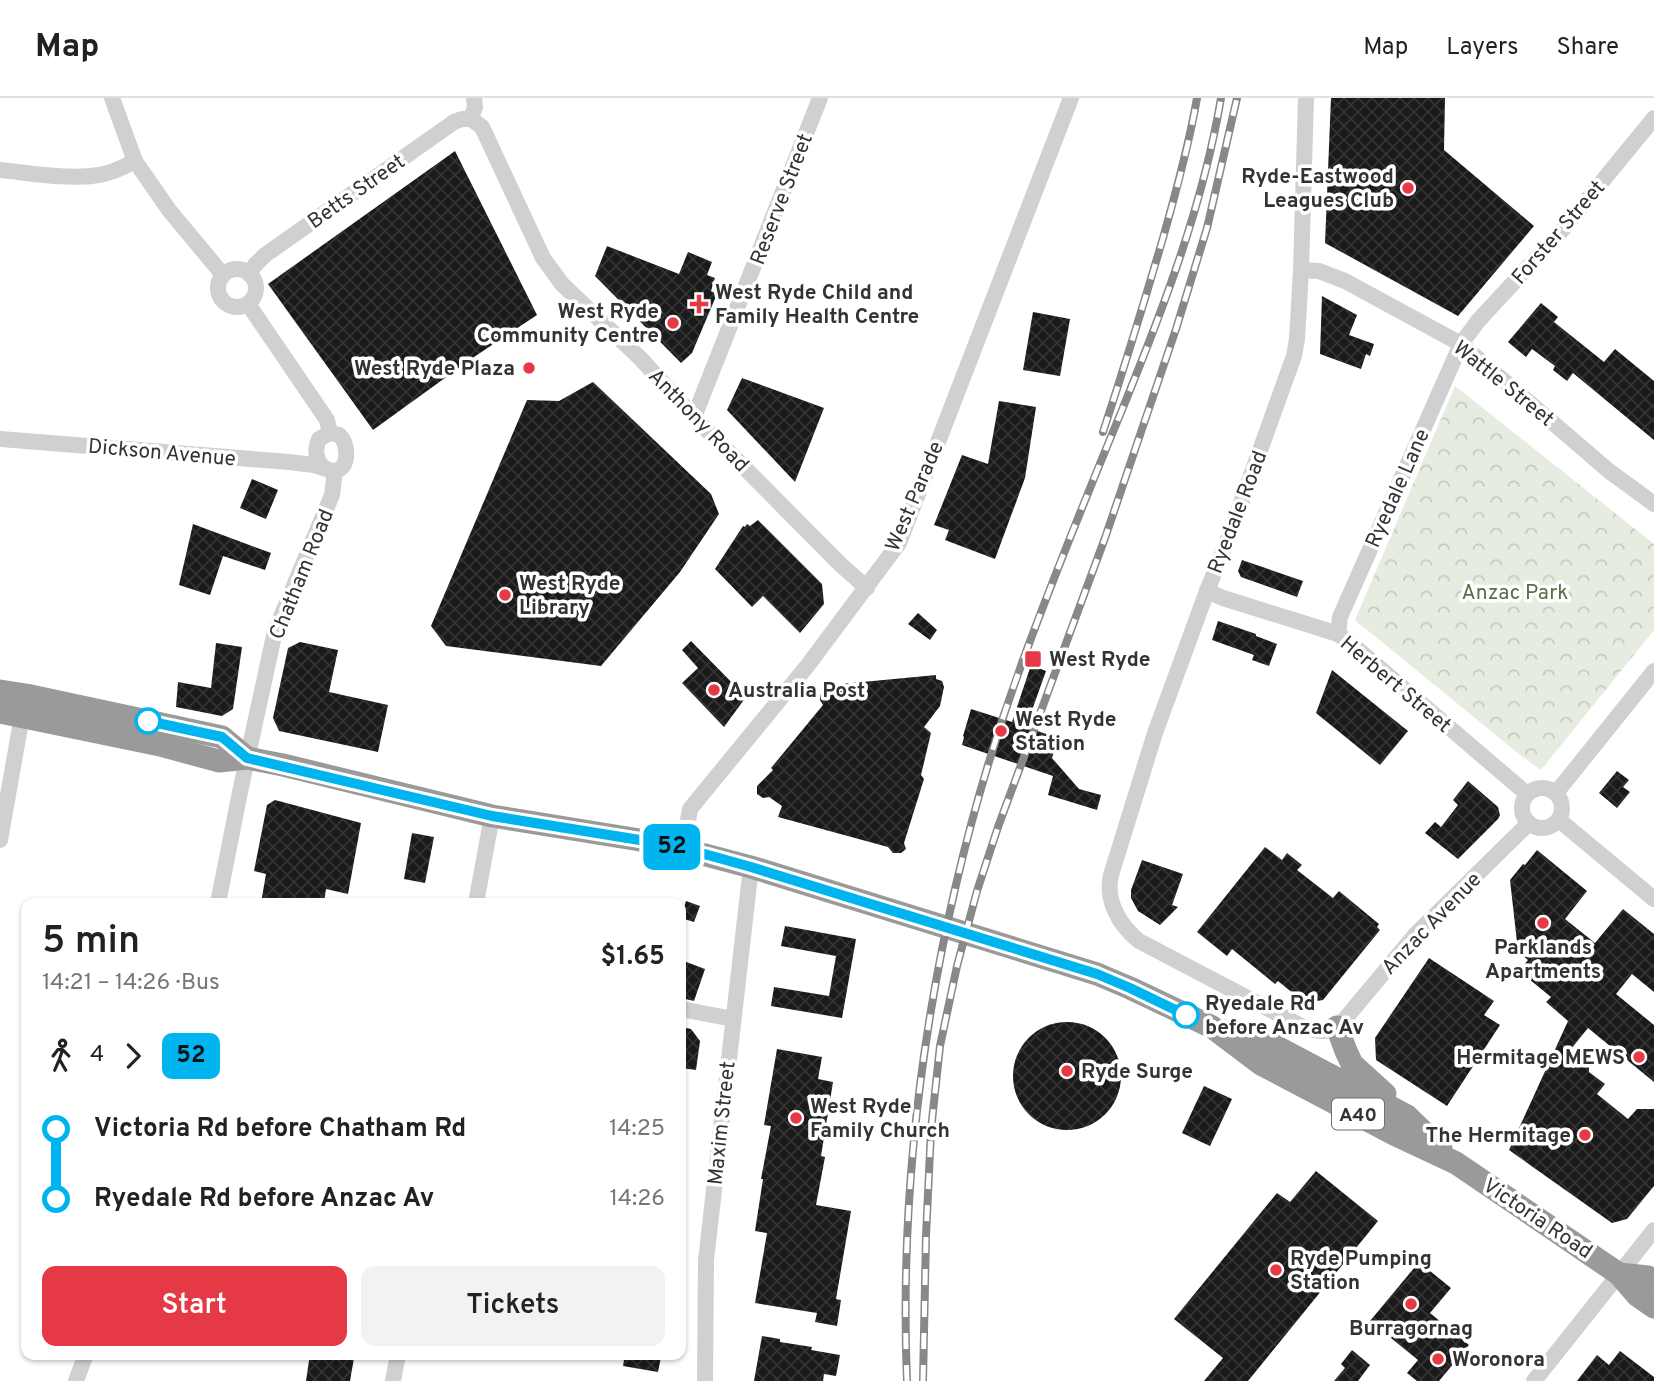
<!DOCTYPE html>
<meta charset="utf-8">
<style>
:root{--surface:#fff;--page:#f2f2f2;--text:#222;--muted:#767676;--line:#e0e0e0;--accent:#e63946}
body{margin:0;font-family:Overpass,sans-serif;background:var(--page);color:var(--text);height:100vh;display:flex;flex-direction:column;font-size:26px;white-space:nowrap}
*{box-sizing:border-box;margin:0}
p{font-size:23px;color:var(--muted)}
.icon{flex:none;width:38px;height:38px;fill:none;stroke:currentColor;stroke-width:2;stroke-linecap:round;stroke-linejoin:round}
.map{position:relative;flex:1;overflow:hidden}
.drawer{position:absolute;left:21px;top:800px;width:665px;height:462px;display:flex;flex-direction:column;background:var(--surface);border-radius:14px;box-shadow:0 2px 5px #0004}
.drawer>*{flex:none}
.badge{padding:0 14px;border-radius:10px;font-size:24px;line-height:46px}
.map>.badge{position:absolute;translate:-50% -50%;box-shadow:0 0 0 4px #fff}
.legs{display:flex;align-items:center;gap:10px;height:77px;padding:0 21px;font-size:23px}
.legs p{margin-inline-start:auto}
.headline{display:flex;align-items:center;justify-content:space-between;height:119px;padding:0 21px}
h1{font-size:38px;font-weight:600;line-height:52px}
.action{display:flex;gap:14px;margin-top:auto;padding:14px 21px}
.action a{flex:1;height:80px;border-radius:14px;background:var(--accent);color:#fff;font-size:28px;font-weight:600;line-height:80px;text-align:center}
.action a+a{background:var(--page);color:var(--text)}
ul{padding:0 21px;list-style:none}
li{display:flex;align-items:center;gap:24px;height:70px;font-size:26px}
li i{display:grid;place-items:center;width:10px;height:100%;margin:0 9px;background:currentColor}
li i::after{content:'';width:18px;height:18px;margin:-9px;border:5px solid;border-radius:50%;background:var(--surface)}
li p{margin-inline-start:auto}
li:first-child i{background:linear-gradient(#0000 50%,currentColor 0)}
li:last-child i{background:linear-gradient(currentColor 50%,#0000 0)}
header{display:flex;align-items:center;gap:42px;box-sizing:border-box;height:98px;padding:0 35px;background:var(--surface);border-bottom:2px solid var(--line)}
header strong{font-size:33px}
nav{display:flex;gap:38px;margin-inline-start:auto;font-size:24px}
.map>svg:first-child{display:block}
.park{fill:url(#park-crowns)}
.building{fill:url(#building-cross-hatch)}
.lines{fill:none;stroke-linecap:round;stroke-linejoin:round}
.minor{stroke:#d0d0d0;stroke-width:16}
.highway{stroke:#9a9a9a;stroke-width:23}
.rail-casing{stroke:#888;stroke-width:8}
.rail{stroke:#fff;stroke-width:5;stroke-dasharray:16;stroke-linecap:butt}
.line-1-casing{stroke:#fff;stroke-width:16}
.line-1{stroke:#00b5ef;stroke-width:10}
.poi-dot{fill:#e63946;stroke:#fff;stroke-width:2.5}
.stop-1-dot{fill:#fff;stroke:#00b5ef;stroke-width:3.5}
.labels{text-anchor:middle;stroke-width:7;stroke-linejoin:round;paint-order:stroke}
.shield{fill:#fff;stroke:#707070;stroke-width:2}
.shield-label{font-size:19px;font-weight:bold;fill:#333}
.poi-label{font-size:21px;font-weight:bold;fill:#333;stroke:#fff;text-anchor:start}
.street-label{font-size:21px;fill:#333;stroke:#fff}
.park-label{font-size:21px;fill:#56703f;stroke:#fff}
.stop-label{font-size:21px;font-weight:bold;fill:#333;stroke:#fff;text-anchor:start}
</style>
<header>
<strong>Map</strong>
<nav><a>Map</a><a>Layers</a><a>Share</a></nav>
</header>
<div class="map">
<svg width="1654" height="1283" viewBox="0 0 1654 1283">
<defs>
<pattern id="park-crowns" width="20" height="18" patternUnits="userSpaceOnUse" patternTransform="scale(1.75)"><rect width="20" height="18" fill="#e6ecdf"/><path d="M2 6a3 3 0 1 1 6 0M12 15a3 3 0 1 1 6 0" fill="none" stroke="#c6cbc0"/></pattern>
<pattern id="building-cross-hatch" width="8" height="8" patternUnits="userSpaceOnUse" patternTransform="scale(1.75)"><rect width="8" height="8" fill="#1a1a1a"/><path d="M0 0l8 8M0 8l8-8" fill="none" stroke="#333"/></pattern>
</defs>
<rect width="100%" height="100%" fill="#fff"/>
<polygon class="park" points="1455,288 1654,446 1654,532 1541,672 1519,656 1355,522"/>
<g class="building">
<polygon points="1331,0 1445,0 1444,52 1534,128 1458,218 1325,145"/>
<polygon points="455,53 537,217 474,259 373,332 268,186"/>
<polygon points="607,148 679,176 688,154 712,164 707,177 715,180 711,193 717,196 692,255 681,265 595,178"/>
<polygon points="1322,198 1357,217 1349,237 1374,246 1370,258 1366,256 1361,271 1320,256"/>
<polygon points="1541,205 1558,219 1554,224 1604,264 1615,251 1654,283 1654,342 1573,275 1567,283 1553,272 1555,268 1532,251 1526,259 1508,244"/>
<polygon points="1033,214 1070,221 1060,278 1023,272"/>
<polygon points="742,280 824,310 795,384 727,312"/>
<polygon points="593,284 711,396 719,416 680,474 601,568 446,548 431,528 527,302 559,303"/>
<polygon points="999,303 1036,309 1025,380 995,461 945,442 949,432 934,427 962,357 988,366"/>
<polygon points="252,381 278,392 266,421 240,410"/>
<polygon points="758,422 822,486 824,506 800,535 763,498 752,509 715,471 743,428 745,429 747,426 750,428"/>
<polygon points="193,426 271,455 265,472 223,458 210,497 179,487"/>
<polygon points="1242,462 1303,483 1297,499 1241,479 1238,473"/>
<polygon points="918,515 937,532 930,542 908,526"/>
<polygon points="1218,523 1256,536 1256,538 1277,546 1269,568 1252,562 1254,557 1212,542"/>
<polygon points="691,543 746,599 724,629 682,585 698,570 682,552"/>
<polygon points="300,544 338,552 329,594 388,607 378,654 279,633 273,620 288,550"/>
<polygon points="216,545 242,549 233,611 222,618 176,609 178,584 211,590"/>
<polygon points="1031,567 1046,573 1026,629 1058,640 1052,660 1079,691 1101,697 1097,712 1048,697 1053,678 962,647 964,639 963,638 971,611 1012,624"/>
<polygon points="1332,572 1408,633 1380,667 1316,615"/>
<polygon points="936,577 936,581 942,583 944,589 940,608 924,629 931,635 921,677 924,681 904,745 906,751 901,755 893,755 888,749 778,719 782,708 769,699 763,700 757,696 757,688 773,672 771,670 823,607 820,602 820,597 831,587"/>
<polygon points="1617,673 1629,682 1623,689 1630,694 1617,710 1599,695"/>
<polygon points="1468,683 1498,709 1500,717 1498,721 1458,761 1425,735 1435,724 1441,729 1458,707 1453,702"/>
<polygon points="275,702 361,725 348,796 326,791 324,805 261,805 266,776 254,773 267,707"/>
<polygon points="412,735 434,739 425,785 404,781"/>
<polygon points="1265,749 1282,762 1287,755 1302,767 1297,772 1333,800 1339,793 1379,826 1377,829 1380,832 1323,902 1311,904 1302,898 1300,901 1278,883 1275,886 1232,851 1227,858 1197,834"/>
<polygon points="1537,752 1587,793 1565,821 1595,845 1623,811 1654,836 1654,894 1632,876 1616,896 1654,927 1654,984 1588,930 1571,951 1589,964 1589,974 1605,986 1597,996 1628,1021 1637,1011 1654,1011 1654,1088 1627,1121 1612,1125 1509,1052 1568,923 1546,904 1551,899 1519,873 1528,862 1518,853 1510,782 1523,766 1525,767"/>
<polygon points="1142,762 1183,776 1172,807 1178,809 1160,827 1138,813 1131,800 1131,792"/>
<polygon points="686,803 700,808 694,824 681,820"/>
<polygon points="785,828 856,841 842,920 771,908 774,889 829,898 836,858 781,848"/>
<polygon points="1429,860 1494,903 1484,917 1500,927 1447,1008 1376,962 1375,940"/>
<polygon points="681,862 705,871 694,903 681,900"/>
<circle cx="1067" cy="978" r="54"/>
<polygon points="681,929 691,931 700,943 696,972 681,970"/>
<polygon points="777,951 822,959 818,981 833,984 821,1058 825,1059 816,1107 851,1113 836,1201 841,1202 837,1228 815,1224 817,1215 755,1205 767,1135 755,1133 763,1081 761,1081 771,1028 764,1027"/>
<polygon points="1204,988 1232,1001 1210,1048 1182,1035"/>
<polygon points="1316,1073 1378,1123 1248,1283 1204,1283 1223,1260 1174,1221 1277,1095 1290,1104"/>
<polygon points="1419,1164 1451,1190 1430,1215 1469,1247 1439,1283 1417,1283 1407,1275 1418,1262 1370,1223"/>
<polygon points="762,1238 780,1241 780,1244 812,1249 811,1252 840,1257 836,1278 824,1276 823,1283 754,1283"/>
<polygon points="1352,1252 1370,1267 1358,1283 1334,1283 1345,1270 1341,1266"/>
<polygon points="1620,1253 1654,1279 1654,1283 1577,1283 1597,1257 1609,1267"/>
<polygon points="310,1256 328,1256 354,1260 350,1283 306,1283"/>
<polygon points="625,1256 645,1256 661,1259 658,1274 623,1268"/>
</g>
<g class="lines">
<g class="minor">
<polyline points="112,0 135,63 169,112 223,177"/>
<path d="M1306,0L1301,172L1297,241L1294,258L1231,433L1207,493L1155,635L1111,777C1105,802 1119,827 1139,843L1305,930C1318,933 1329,936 1340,927L1415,837L1529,725"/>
<polyline points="471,21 482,29 543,160 562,186 641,261 694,319 841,467 867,490"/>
<polyline points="471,21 475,9 474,0"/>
<path d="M0,72C31,75 68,82 99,77C112,75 124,69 135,63"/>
<circle cx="237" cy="190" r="19"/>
<polyline points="1301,172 1319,173 1345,183 1461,246 1609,373 1654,406"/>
<polyline points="249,176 255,167 265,157 454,24 462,21 471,21"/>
<polyline points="248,206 327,322 330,335"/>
<polyline points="694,319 820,0"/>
<path d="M330,335L339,337C344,342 345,345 346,352C350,387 305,374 319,341Z"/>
<polyline points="0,341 289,364 314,367 323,370"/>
<polyline points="1207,493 1223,500 1338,536 1354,548 1527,696"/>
<polyline points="1338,536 1340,519 1461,246 1478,223 1564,130 1654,20"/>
<circle cx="1542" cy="710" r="20"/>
<polyline points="1556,695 1654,573"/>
<polyline points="1559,722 1654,801"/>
<polyline points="0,742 22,618"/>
<polyline points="683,751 690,711 808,567 899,445 1071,0"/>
<polyline points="218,805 240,694 275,533 332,397 335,373"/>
<polyline points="476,805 492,718"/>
<polyline points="681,911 733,921"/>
<polyline points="76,1283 86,1256"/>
<polyline points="393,1283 398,1256"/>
<polyline points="705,1283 706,1162 751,769"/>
<polyline points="1534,1283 1654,1132"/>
</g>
<g class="highway">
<polyline points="0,593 26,597 222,639 247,660"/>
<polyline points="0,614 160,647 219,663 247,660 283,667 492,718 646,743 683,751 751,769 1097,876 1130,890 1212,929 1261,966 1394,1036 1456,1065 1619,1176 1637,1197 1654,1209"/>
<polyline points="1337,929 1346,953 1352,966 1385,996"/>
<polyline points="1225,933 1271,946 1407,1018 1441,1051"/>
<polyline points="1619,1176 1648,1179 1654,1183"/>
</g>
<g class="rail-casing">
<g id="rail">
<path d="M1103,334C1124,270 1144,205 1163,140C1176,94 1189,47 1197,0"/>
<path d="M907,1283C897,1039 941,783 1026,554C1056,473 1089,392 1122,312C1163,211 1203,108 1221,0"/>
<polyline points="923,1283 926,1138 931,1032 940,948 957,868 977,793 998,729 1105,440 1176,231 1207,130 1237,0"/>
</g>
</g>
<use href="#rail" class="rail"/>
</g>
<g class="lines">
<g class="line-1-casing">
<polyline id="line-1" points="148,623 222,639 247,660 492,718 646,743 708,757 751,769 1097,876 1130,890 1186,917"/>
</g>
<use href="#line-1" class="line-1"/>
</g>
<g class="poi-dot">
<circle cx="1408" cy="90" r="7"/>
<path d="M695.5 195.5h7v7h7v7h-7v7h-7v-7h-7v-7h7z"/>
<circle cx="673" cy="225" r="7"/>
<circle cx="529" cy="270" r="7"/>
<circle cx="505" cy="497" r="7"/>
<rect x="1024" y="552" width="18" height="18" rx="3.5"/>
<circle cx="714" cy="592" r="7"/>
<circle cx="1001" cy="633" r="7"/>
<circle cx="1543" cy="825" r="7"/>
<circle cx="1639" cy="959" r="7"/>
<circle cx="1067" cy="973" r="7"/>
<circle cx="796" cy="1020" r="7"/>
<circle cx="1585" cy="1037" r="7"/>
<circle cx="1276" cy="1172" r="7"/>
<circle cx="1411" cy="1206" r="7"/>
<circle cx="1438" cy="1261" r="7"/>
</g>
<g class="stop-1-dot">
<circle cx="148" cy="623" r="12"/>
<circle cx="1186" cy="917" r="12"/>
</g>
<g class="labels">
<rect class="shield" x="1332" y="1000.5" width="52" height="31" rx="5"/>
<g class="shield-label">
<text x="1358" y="1023">A40</text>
</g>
<g class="poi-label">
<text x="1394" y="85" text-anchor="end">Ryde-Eastwood<tspan x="1394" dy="24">Leagues Club</tspan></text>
<text x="715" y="201">West Ryde Child and<tspan x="715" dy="24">Family Health Centre</tspan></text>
<text x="659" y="220" text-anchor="end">West Ryde<tspan x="659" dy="24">Community Centre</tspan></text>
<text x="515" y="277" text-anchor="end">West Ryde Plaza</text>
<text x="519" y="492">West Ryde<tspan x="519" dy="24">Library</tspan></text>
<text x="1049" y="568">West Ryde</text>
<text x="728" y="599">Australia Post</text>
<text x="1015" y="628">West Ryde<tspan x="1015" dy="24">Station</tspan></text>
<text x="1543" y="856" text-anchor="middle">Parklands<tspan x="1543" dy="24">Apartments</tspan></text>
<text x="1625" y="966" text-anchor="end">Hermitage MEWS</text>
<text x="1081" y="980">Ryde Surge</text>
<text x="810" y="1015">West Ryde<tspan x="810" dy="24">Family Church</tspan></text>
<text x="1571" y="1044" text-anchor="end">The Hermitage</text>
<text x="1290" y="1167">Ryde Pumping<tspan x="1290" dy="24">Station</tspan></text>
<text x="1411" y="1237" text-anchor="middle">Burragornag</text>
<text x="1452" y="1268">Woronora</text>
</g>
<g class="street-label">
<text transform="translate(356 93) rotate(-35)" y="7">Betts Street</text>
<text transform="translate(781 101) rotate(-69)" y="7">Reserve Street</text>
<text transform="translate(1558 134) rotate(-49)" y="7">Forster Street</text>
<text transform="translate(1504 285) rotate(39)" y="7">Wattle Street</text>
<text transform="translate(699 322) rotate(46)" y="7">Anthony Road</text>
<text transform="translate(162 354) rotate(5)" y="7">Dickson Avenue</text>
<text transform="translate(1397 390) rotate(-66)" y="7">Ryedale Lane</text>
<text transform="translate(914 398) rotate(-67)" y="7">West Parade</text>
<text transform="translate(1237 414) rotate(-69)" y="7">Ryedale Road</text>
<text transform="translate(301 476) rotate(-68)" y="7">Chatham Road</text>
<text transform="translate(1396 586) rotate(40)" y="7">Herbert Street</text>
<text transform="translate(1431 825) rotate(-46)" y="7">Anzac Avenue</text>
<text transform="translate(721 1025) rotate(-84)" y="7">Maxim Street</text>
<text transform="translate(1538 1120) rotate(34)" y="7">Victoria Road</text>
</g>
<g class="park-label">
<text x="1515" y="501">Anzac Park</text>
</g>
<g class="stop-label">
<text x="1205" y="912">Ryedale Rd<tspan x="1205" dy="24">before Anzac Av</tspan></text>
</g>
</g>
</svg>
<b class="badge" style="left:672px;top:749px;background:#00b5ef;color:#111">52</b>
<section class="drawer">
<div class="headline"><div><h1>5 min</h1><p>14:21 – 14:26 · Bus</p></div><b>$1.65</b></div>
<div class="legs"><svg class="icon" aria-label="walk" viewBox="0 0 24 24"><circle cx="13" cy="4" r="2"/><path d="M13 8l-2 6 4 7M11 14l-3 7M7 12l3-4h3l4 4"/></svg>4<svg class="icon" aria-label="forward" viewBox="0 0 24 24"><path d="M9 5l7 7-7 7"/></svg><b class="badge" style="background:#00b5ef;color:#111">52</b></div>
<ul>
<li><i style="color:#00b5ef"></i><b>Victoria Rd before Chatham Rd</b><p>14:25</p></li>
<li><i style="color:#00b5ef"></i><b>Ryedale Rd before Anzac Av</b><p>14:26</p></li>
</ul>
<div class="action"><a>Start</a><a>Tickets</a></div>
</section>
</div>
